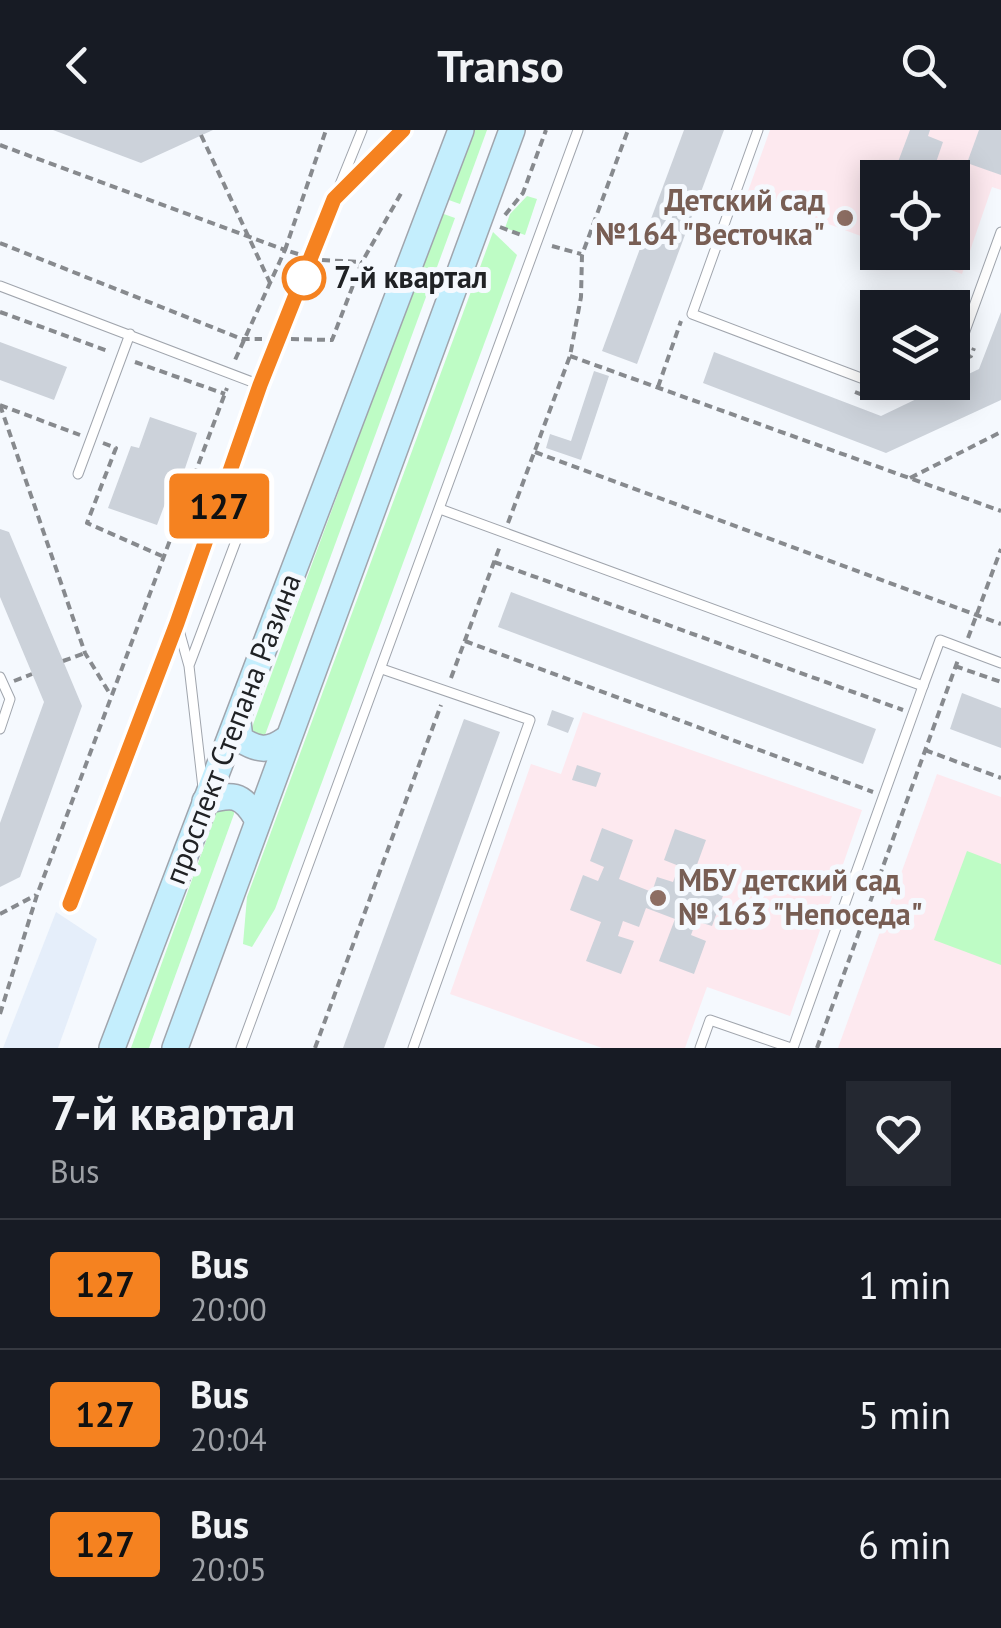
<!DOCTYPE html>
<meta charset="utf-8">
<style>
:root{--surface:#171b24;--page:#242831;--text:#f1f3f6;--muted:#9ea1a6;--line:#363941}
body{margin:0;font-family:"PT Sans",sans-serif;background:var(--page);color:var(--text);height:100vh;display:flex;flex-direction:column;font-size:38px;white-space:nowrap}
*{box-sizing:border-box;margin:0}
p{font-size:32px;color:var(--muted)}
.icon{flex:none;width:55px;height:55px;fill:none;stroke:currentColor;stroke-width:2;stroke-linecap:round;stroke-linejoin:round}
.map{position:relative;height:918px;overflow:hidden}
.panel{display:flex;flex-direction:column;background:var(--surface);flex:1}
.panel>*{flex:none}
.badge{padding:0 20px;border-radius:8px;font-size:35px;line-height:65px}
.buttons{position:absolute;left:860px;top:30px;display:grid;gap:20px}
.buttons a{display:grid;place-items:center;width:110px;height:110px;border-radius:0px;background:var(--surface);box-shadow:0 5px 25px #0003;font-size:50px}
.map>.badge{position:absolute;translate:-50% -50%;box-shadow:0 0 0 5px #fff}
.round{display:grid;place-items:center;flex:none;width:105px;height:105px;border-radius:0px;background:var(--page)}
.headline{display:flex;align-items:center;justify-content:space-between;height:170px;padding:0 50px}
h1{font-size:48px;font-weight:700;line-height:75px}
ul{padding:0;list-style:none}
li{display:flex;align-items:center;gap:30px;height:130px;padding:0 50px;border-top:2px solid var(--line)}
li div{flex:1}
li b{display:block;font-size:38px}
li em{font-style:normal}
li .badge{min-width:110px;font-weight:700;text-align:center}
header{display:flex;justify-content:space-between;align-items:center;height:130px;padding:0 50px;background:var(--surface);font-size:45px;font-weight:700}
.map>svg:first-child{display:block}
.built{fill:#e5eefa}
.education{fill:#fde9ef}
.green{fill:#befcc5}
.building{fill:#ccd2da}
.lines{fill:none;stroke-linecap:round;stroke-linejoin:round}
.lane-casing{stroke:#a0a5ad;stroke-width:11}
.secondary-casing{stroke:#a0a5ad;stroke-width:28}
.path{stroke:#878a8e;stroke-width:4;stroke-dasharray:8 5;stroke-linecap:butt}
.lane{stroke:#fff;stroke-width:9}
.secondary{stroke:#c4eefd;stroke-width:25}
.line-casing{stroke:#fff;stroke-width:22}
.line{stroke:#f58220;stroke-width:15}
.education-dot{fill:#8d6e63;stroke:#f5f9fe;stroke-width:4}
.stop-dot{fill:#fff;stroke:#f58220;stroke-width:5}
.labels{text-anchor:middle;stroke-width:10;stroke-linejoin:round;paint-order:stroke}
.education-label{font-size:30px;font-weight:bold;fill:#785e54;stroke:#f5f9fe;text-anchor:end}
.stop-label{font-size:30px;font-weight:bold;fill:#202225;stroke:#f5f9fe;text-anchor:start}
.street-label{font-size:30px;fill:#202225;stroke:#f5f9fe}
</style>
<header><svg class="icon" aria-label="back" viewBox="0 0 24 24"><path d="M15 5l-7 7 7 7"/></svg>Transo<svg class="icon" aria-label="search" viewBox="0 0 24 24"><circle cx="10" cy="10" r="6"/><path d="M15 15l6 6"/></svg></header>
<div class="map">
<svg width="1001" height="918" viewBox="0 0 1001 918">
<rect width="100%" height="100%" fill="#f5f9fe"/>
<polygon class="built" points="56,782 97,809 58,918 3,918"/>
<g class="education">
<polygon points="770,0 1001,0 1001,60 992,57 962,144 904,123 952,122 952,48 878,48 877,112 747,64"/>
<polygon points="583,582 862,680 790,886 707,857 685,918 602,918 450,864 531,634 561,644"/>
<polygon points="937,644 1001,667 1001,918 838,918"/>
</g>
<g class="green">
<polygon points="472,0 487,0 460,74 446,69"/>
<polygon points="527,66 537,69 525,105 505,98 510,84"/>
<polygon points="441,83 455,88 265,605 253,608 251,600"/>
<polygon points="493,102 517,125 275,779 252,817 243,814 247,767"/>
<polygon points="218,678 234,678 234,684 149,918 131,918"/>
<polygon points="967,721 1001,734 1001,835 934,810"/>
</g>
<g class="building">
<polygon points="53,0 213,0 141,33"/>
<polygon points="684,0 724,0 637,234 602,221"/>
<polygon points="910,0 930,0 928,6 943,12 932,44 898,32"/>
<polygon points="979,0 1001,0 1001,45 967,33"/>
<polygon points="1001,182 1001,270 886,323 703,253 714,222 881,286 979,239"/>
<polygon points="0,212 67,237 54,270 0,250"/>
<polygon points="594,241 609,246 581,330 546,318 550,304 571,311"/>
<polygon points="150,287 197,303 179,356 172,355 157,395 108,378 131,316 139,318"/>
<polygon points="0,399 9,402 82,576 20,747 0,757 0,693 44,572 0,467"/>
<polygon points="511,462 876,599 863,634 498,497"/>
<polygon points="962,563 1001,578 1001,618 950,599"/>
<polygon points="552,580 574,588 568,603 547,595"/>
<polygon points="464,589 500,602 384,918 343,918"/>
<polygon points="577,635 601,643 596,657 572,650"/>
<polygon points="602,698 633,710 619,749 652,762 657,747 673,752 679,736 664,730 675,699 706,710 691,751 724,763 712,796 696,791 691,805 706,811 694,844 659,831 675,789 646,778 639,797 623,791 618,806 634,811 621,844 586,831 601,792 570,780 583,745 598,751 604,737 590,731"/>
</g>
<g class="lines">
<g class="lane-casing">
<g id="lane">
<polyline points="758,0 692,184 861,248 878,242"/>
<polyline points="337,62 362,0"/>
<polyline points="0,156 260,255"/>
<polyline points="952,215 961,212 1001,102"/>
<polyline points="78,344 130,204"/>
<polyline points="440,379 923,556 940,510 1001,533"/>
<polyline points="190,533 248,379 229,347"/>
<polyline points="382,539 530,590 413,918"/>
<polyline points="0,547 10,569 0,599"/>
<polyline points="203,658 189,536 177,493 260,255 334,69 403,0"/>
<polyline points="70,774 176,495"/>
<polyline points="241,918 578,0"/>
<polyline points="700,918 710,890 791,918"/>
<polyline points="793,918 923,556"/>
</g>
</g>
<g class="secondary-casing">
<g id="secondary">
<path d="M238,592L240,609C257,620 268,622 285,610"/>
<path d="M205,671C232,664 241,663 256,687"/>
<polyline points="112,918 461,0"/>
<polyline points="175,918 512,0"/>
</g>
</g>
<g class="path">
<polyline points="201,5 272,157"/>
<polyline points="0,15 285,120 235,230"/>
<polyline points="505,85 523,63 546,0"/>
<polyline points="500,97 524,106"/>
<polyline points="0,113 242,209 262,209"/>
<polyline points="552,116 581,124"/>
<polyline points="298,124 285,120 326,0"/>
<polyline points="322,130 362,132"/>
<polyline points="0,182 108,221"/>
<polyline points="291,209 332,210 362,132 403,60"/>
<polyline points="570,226 1001,381"/>
<polyline points="135,232 225,264"/>
<polyline points="952,233 971,226 974,218"/>
<polyline points="658,257 681,191"/>
<polyline points="855,262 863,265 897,252"/>
<polyline points="0,275 85,523 110,564"/>
<polyline points="0,275 80,305"/>
<polyline points="103,313 116,318 87,393 162,426"/>
<polyline points="535,322 1001,494"/>
<polyline points="910,348 1001,302"/>
<polyline points="508,393 570,226 581,167 582,125 628,0"/>
<polyline points="494,432 903,580"/>
<polyline points="968,508 1001,419"/>
<polyline points="465,511 873,662"/>
<polyline points="63,531 85,523"/>
<polyline points="955,536 1001,552"/>
<polyline points="451,548 500,416"/>
<polyline points="14,551 32,544"/>
<polyline points="925,620 1001,648"/>
<polyline points="0,784 36,765"/>
<polyline points="0,884 37,765 227,258"/>
<polyline points="315,918 441,575"/>
<polyline points="817,918 958,530"/>
</g>
<use href="#lane" class="lane"/>
<use href="#secondary" class="secondary"/>
</g>
<g class="lines">
<g class="line-casing">
<polyline id="line" points="70,774 177,493 260,255 334,69 403,0"/>
</g>
<use href="#line" class="line"/>
</g>
<g class="education-dot">
<circle cx="845" cy="88" r="10"/>
<circle cx="658" cy="768" r="10"/>
</g>
<circle class="stop-dot" cx="304" cy="148" r="20"/>
<g class="labels">
<g class="education-label">
<text x="825" y="81">Детский сад<tspan x="825" dy="34">№164 "Весточка"</tspan></text>
<text x="678" y="761" text-anchor="start">МБУ детский сад<tspan x="678" dy="34">№ 163 "Непоседа"</tspan></text>
</g>
<g class="stop-label">
<text x="334" y="158">7-й квартал</text>
</g>
<g class="street-label">
<text transform="translate(233 599) rotate(-69)" y="10">проспект Степана Разина</text>
</g>
</g>
</svg>
<div class="buttons">
<a><svg class="icon" aria-label="locate" viewBox="0 0 24 24"><circle cx="12" cy="12" r="6"/><path d="M12 2v4M12 18v4M2 12h4M18 12h4"/></svg></a>
<a><svg class="icon" aria-label="layers" viewBox="0 0 24 24"><path d="M12 4l9 5-9 5-9-5zM3 14l9 5 9-5"/></svg></a>
</div>
<b class="badge" style="left:219px;top:376px;background:#f58220;color:#111">127</b>
</div>
<section class="panel">
<div class="headline"><div><h1>7-й квартал</h1><p>Bus</p></div><a class="round"><svg class="icon" aria-label="heart" viewBox="0 0 24 24"><path d="M12 20l-8-8c-3-5 5-10 8-4 3-6 11-1 8 4z"/></svg></a></div>
<ul>
<li><span class="badge" style="background:#f58220;color:#111">127</span><div><b>Bus</b><p>20:00</p></div><em>1 min</em></li>
<li><span class="badge" style="background:#f58220;color:#111">127</span><div><b>Bus</b><p>20:04</p></div><em>5 min</em></li>
<li><span class="badge" style="background:#f58220;color:#111">127</span><div><b>Bus</b><p>20:05</p></div><em>6 min</em></li>
</ul>
</section>
